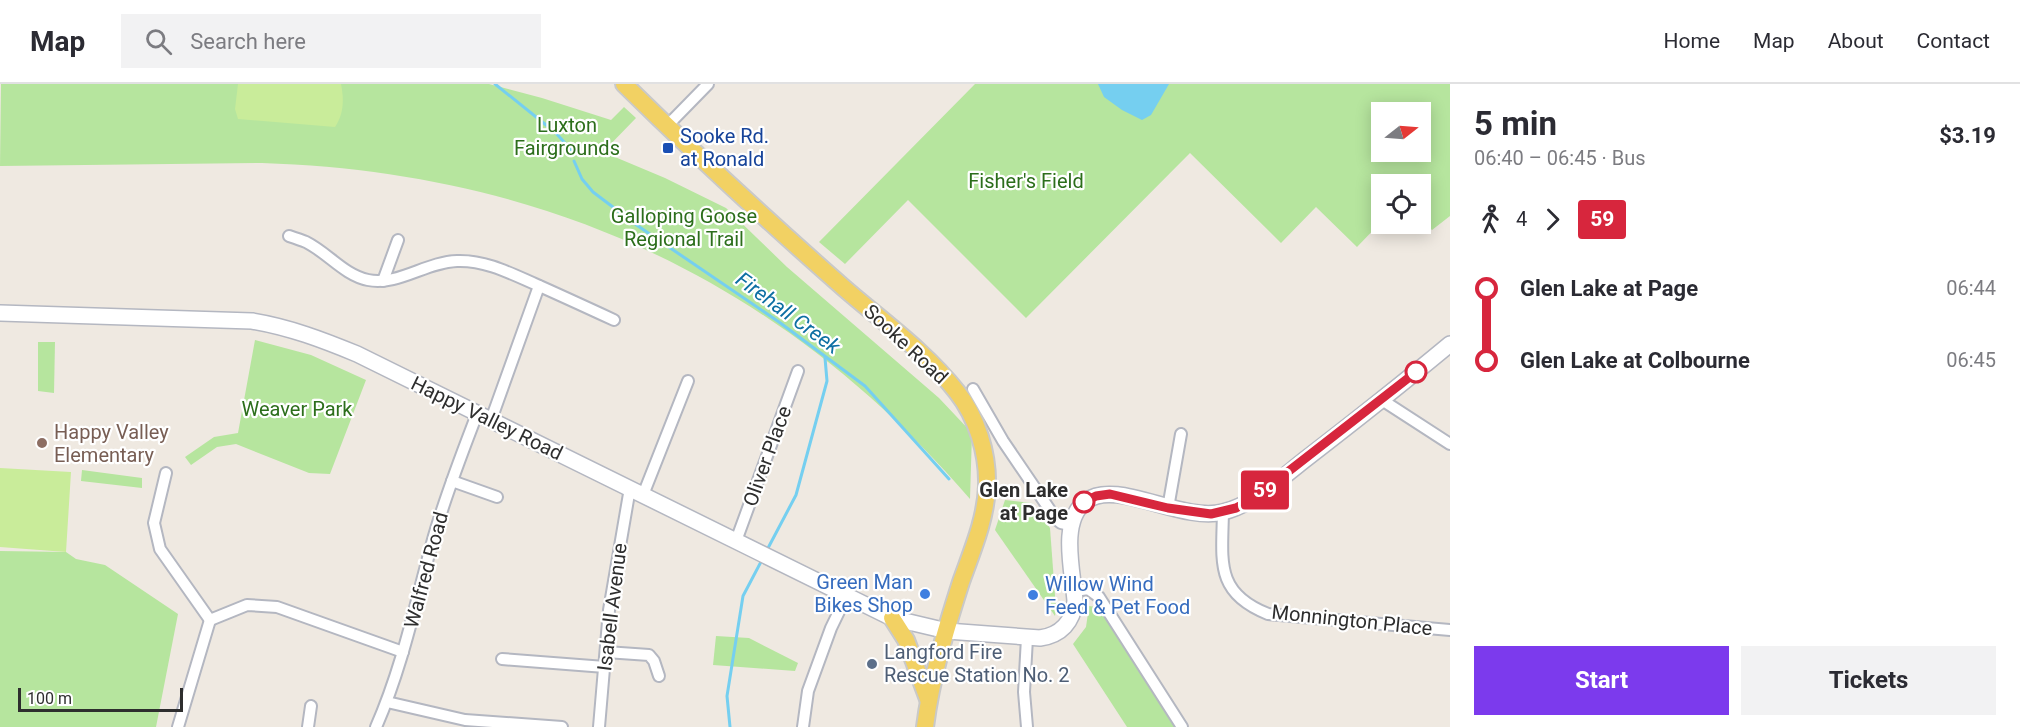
<!DOCTYPE html>
<meta charset="utf-8">
<style>
:root{--surface:#fff;--page:#f2f2f3;--text:#2b2b33;--muted:#7c7c81;--line:#e1e1e2;--accent:#7c3aed}
body{margin:0;font-family:Roboto,sans-serif;background:var(--page);color:var(--text);height:100vh;display:flex;flex-direction:column;font-size:22px;white-space:nowrap}
*{box-sizing:border-box;margin:0}
p{font-size:20px;color:var(--muted)}
.icon{flex:none;width:33px;height:33px;fill:none;stroke:currentColor;stroke-width:2;stroke-linecap:round;stroke-linejoin:round}
.map{position:relative;flex:1;overflow:hidden}
.drawer{display:flex;flex-direction:column;background:var(--surface);width:570px}
.drawer>*{flex:none}
.badge{padding:0 12px;border-radius:4px;font-size:21px;line-height:39px}
.needle{width:39px;rotate:73deg}
.controls{position:absolute;left:1371px;top:18px;display:grid;gap:12px}
.controls a{display:grid;place-items:center;width:60px;height:60px;border-radius:0px;background:var(--surface);box-shadow:0 3px 15px #0003;font-size:30px}
.scale{position:absolute;left:18px;bottom:15px;width:165px;box-sizing:border-box;padding-left:6px;border:3px solid #2e2e2e;border-top:0;font-size:16px;line-height:21px;white-space:nowrap;color:#2e2e2e;-webkit-text-stroke:4px #fff;paint-order:stroke}
.map>.badge{position:absolute;translate:-50% -50%;box-shadow:0 0 0 3px #fff}
.legs{display:flex;align-items:center;gap:9px;height:66px;padding:0 24px;font-size:20px}
.legs p{margin-inline-start:auto}
.head{display:flex;align-items:center;justify-content:space-between;height:102px;padding:0 24px}
h1{font-size:33px;font-weight:700;line-height:45px}
.button{display:flex;gap:12px;margin-top:auto;padding:12px 24px}
.button a{flex:1;height:69px;border-radius:0px;background:var(--accent);color:#fff;font-size:24px;font-weight:700;line-height:69px;text-align:center}
.button a+a{background:var(--page);color:var(--text)}
ul{padding:0 24px;list-style:none}
li{display:flex;align-items:center;gap:21px;height:72px;font-size:22px}
li i{display:grid;place-items:center;width:9px;height:100%;margin:0 8px;background:currentColor}
li i::after{content:'';width:15px;height:15px;margin:-8px;border:4px solid;border-radius:50%;background:var(--surface)}
li p{margin-inline-start:auto}
li:first-child i{background:linear-gradient(#0000 50%,currentColor 0)}
li:last-child i{background:linear-gradient(currentColor 50%,#0000 0)}
header{display:flex;align-items:center;gap:36px;box-sizing:border-box;height:84px;padding:0 30px;background:var(--surface);border-bottom:2px solid var(--line)}
header strong{font-size:28px}
nav{display:flex;gap:33px;margin-inline-start:auto;font-size:21px}
.search{width:420px;height:54px;background:var(--page);display:flex;align-items:center;gap:15px;box-sizing:border-box;padding:0 21px;border-radius:0px;color:var(--muted);font-size:22px}
main{display:flex;flex:1;min-height:0}
.map>svg:first-child{display:block}
.green{fill:#b6e59e;fill-rule:evenodd}
.pitch{fill:#c9ec9a}
.water{fill:#75cff0}
.lines{fill:none;stroke-linecap:round;stroke-linejoin:round}
.stream{stroke:#75cff0;stroke-width:3}
.street-casing{stroke:#b4b7c1;stroke-width:14}
.secondary-casing{stroke:#b4b7c1;stroke-width:18}
.primary-casing{stroke:#c9c9c9;stroke-width:20}
.street{stroke:#fff;stroke-width:10}
.secondary{stroke:#fff;stroke-width:15}
.primary{stroke:#f2d163;stroke-width:16}
.line-1-casing{stroke:#fff;stroke-width:14}
.line-1{stroke:#d7263d;stroke-width:9}
.transit-dot{fill:#1a4fb4;stroke:#fff;stroke-width:2}
.stop-1-dot{fill:#fff;stroke:#d7263d;stroke-width:3}
.education-dot{fill:#8d6e63;stroke:#fff;stroke-width:2}
.shop-dot{fill:#3f7fe0;stroke:#fff;stroke-width:2}
.service-dot{fill:#5c6f8a;stroke:#fff;stroke-width:2}
.labels{text-anchor:middle;stroke-width:4.5;stroke-linejoin:round;paint-order:stroke}
.park-label{font-size:20px;fill:#2c6e1b;stroke:#fff}
.transit-label{font-size:20px;fill:#164399;stroke:#fff;text-anchor:start}
.street-label{font-size:20px;fill:#2e2e2e;stroke:#fff}
.education-label{font-size:20px;fill:#785e54;stroke:#fff;text-anchor:start}
.stop-label{font-size:20px;font-weight:bold;fill:#2e2e2e;stroke:#fff;text-anchor:end}
.shop-label{font-size:20px;fill:#366cbe;stroke:#fff;text-anchor:end}
.service-label{font-size:20px;fill:#4e5e75;stroke:#fff;text-anchor:start}
.water-label{font-size:21px;font-style:italic;fill:#0d6fa3;stroke:#fff}
</style>
<header>
<strong>Map</strong>
<div class="search"><svg class="icon" aria-label="search" viewBox="0 0 24 24"><circle cx="10" cy="10" r="6"/><path d="M15 15l6 6"/></svg>Search here</div>
<nav><a>Home</a><a>Map</a><a>About</a><a>Contact</a></nav>
</header>
<main>
<div class="map">
<svg width="1450" height="643" viewBox="0 0 1450 643">
<rect width="100%" height="100%" fill="#efe9e1"/>
<g class="green">
<path d="M1,0H489L542,14L611,36L624,23L636,34L603,68L665,94L726,124L787,183L939,314L972,349L970,415C783,198 547,88 262,79L0,82Z"/>
<path d="M975,0H1450V132L1432,146L1421,135L1420,100H1382L1381,138L1357,163L1316,123L1281,159L1190,69L1026,234L908,116L845,180L819,158ZM1382,28H1420V68H1382Z"/>
<polygon points="255,256 311,271 366,296 330,390 309,389 236,360 217,363 191,381 185,373 214,353 238,349"/>
<polygon points="38,258 55,258 54,309 38,307"/>
<polygon points="82,386 142,394 142,404 81,397"/>
<polygon points="1005,416 1032,419 1050,444 1056,525 1055,532 995,446"/>
<polygon points="0,467 66,468 76,475 105,481 178,530 156,643 0,643"/>
<polygon points="1089,522 1103,524 1181,643 1127,643 1073,560 1086,543"/>
<polygon points="716,552 749,554 798,579 795,587 713,581"/>
</g>
<g class="pitch">
<path d="M238,0H341C344,15 344,30 335,43L238,35L235,25Z"/>
<polygon points="0,384 71,388 66,468 0,463"/>
</g>
<polygon class="water" points="1098,0 1169,0 1151,31 1142,36 1122,26 1104,13"/>
<g class="lines">
<g class="stream">
<polyline points="495,0 556,49 571,66"/>
<polyline points="574,77 582,95 593,108 638,142 779,238 865,302 949,395"/>
<polyline points="767,466 796,411 827,297 825,274"/>
<polyline points="730,643 727,612 743,512 763,474"/>
</g>
<g class="street-casing">
<g id="street">
<polyline points="667,42 708,0"/>
<path d="M289,152C295,154 301,156 306,158C328,169 344,191 368,196C398,202 426,178 457,177C485,176 510,189 535,200C562,212 588,224 614,236"/>
<polyline points="383,197 398,156"/>
<polyline points="973,305 1003,357 1056,435 1061,439 1070,441"/>
<polyline points="1382,316 1450,360"/>
<polyline points="491,336 539,202"/>
<polyline points="166,389 154,439 160,465 210,536"/>
<polyline points="452,397 497,413"/>
<polyline points="643,411 688,297"/>
<polyline points="1168,424 1181,350"/>
<path d="M1223,428C1222,478 1215,509 1268,530L1450,546"/>
<polyline points="736,457 798,287"/>
<polyline points="1075,507 1088,505 1099,513 1182,643"/>
<polyline points="210,536 247,521 277,523 403,568"/>
<polyline points="1027,554 1024,608 1027,643"/>
<polyline points="606,568 649,571 654,577 659,592"/>
<polyline points="502,575 605,583"/>
<polyline points="387,618 465,636 562,643"/>
<polyline points="178,643 210,536"/>
<polyline points="308,643 311,622"/>
<path d="M376,643C402,584 415,521 432,459C444,415 461,372 477,330"/>
<polyline points="599,643 609,526 630,404"/>
<polyline points="803,643 808,607 831,544 847,511"/>
</g>
</g>
<g class="secondary-casing">
<path id="secondary" d="M0,229L252,237C289,243 323,256 357,270L892,534L947,547L1040,554C1061,551 1073,538 1075,517C1073,488 1059,437 1086,417C1116,394 1182,439 1223,428C1255,420 1281,394 1307,374C1355,337 1403,299 1450,260"/>
</g>
<g class="primary-casing">
<g id="primary">
<path d="M624,0C695,70 769,138 844,204C882,237 926,268 957,308C977,333 988,370 987,402C986,435 972,467 961,498C946,545 931,594 925,643"/>
<polyline points="892,534 906,556 928,615"/>
</g>
</g>
<use href="#street" class="street"/>
<use href="#secondary" class="secondary"/>
<use href="#primary" class="primary"/>
</g>
<g class="lines">
<g class="line-1-casing">
<polyline id="line-1" points="1084,418 1096,412 1110,410 1168,424 1211,430 1236,424 1253,415 1416,288"/>
</g>
<use href="#line-1" class="line-1"/>
</g>
<rect class="transit-dot" x="662" y="58" width="12" height="12" rx="3"/>
<g class="stop-1-dot">
<circle cx="1416" cy="288" r="10"/>
<circle cx="1084" cy="418" r="10"/>
</g>
<circle class="education-dot" cx="42" cy="359" r="6"/>
<g class="shop-dot">
<circle cx="925" cy="510" r="6"/>
<circle cx="1033" cy="511" r="6"/>
</g>
<circle class="service-dot" cx="872" cy="580" r="6"/>
<g class="labels">
<g class="park-label">
<text x="567" y="48">Luxton<tspan x="567" dy="23">Fairgrounds</tspan></text>
<text x="1026" y="104">Fisher's Field</text>
<text x="684" y="139">Galloping Goose<tspan x="684" dy="23">Regional Trail</tspan></text>
<text x="297" y="332">Weaver Park</text>
</g>
<g class="transit-label">
<text x="680" y="59">Sooke Rd.<tspan x="680" dy="23">at Ronald</tspan></text>
</g>
<g class="street-label">
<text transform="translate(906 260) rotate(43)" y="7">Sooke Road</text>
<text transform="translate(487 334) rotate(26)" y="7">Happy Valley Road</text>
<text transform="translate(767 372) rotate(-70)" y="7">Oliver Place</text>
<text transform="translate(426 486) rotate(-75)" y="7">Walfred Road</text>
<text transform="translate(612 523) rotate(-83)" y="7">Isabell Avenue</text>
<text transform="translate(1352 536) rotate(6)" y="7">Monnington Place</text>
</g>
<g class="education-label">
<text x="54" y="355">Happy Valley<tspan x="54" dy="23">Elementary</tspan></text>
</g>
<g class="stop-label">
<text x="1068" y="413">Glen Lake<tspan x="1068" dy="23">at Page</tspan></text>
</g>
<g class="shop-label">
<text x="913" y="505">Green Man<tspan x="913" dy="23">Bikes Shop</tspan></text>
<text x="1045" y="507" text-anchor="start">Willow Wind<tspan x="1045" dy="23">Feed &amp; Pet Food</tspan></text>
</g>
<g class="service-label">
<text x="884" y="575">Langford Fire<tspan x="884" dy="23">Rescue Station No. 2</tspan></text>
</g>
<g class="water-label">
<text transform="translate(788 229) rotate(36)" y="7">Firehall Creek</text>
</g>
</g>
</svg>
<div class="controls">
<a><svg class="needle" viewBox="-14 -14 28 28"><path d="M0-13l5 13h-10z" fill="#e53935"/><path d="M0 13l5-13h-10z" fill="#7c7c81"/></svg></a>
<a><svg class="icon" aria-label="locate" viewBox="0 0 24 24"><circle cx="12" cy="12" r="6"/><path d="M12 2v4M12 18v4M2 12h4M18 12h4"/></svg></a>
</div>
<div class="scale">100 m</div>
<b class="badge" style="left:1265px;top:406px;background:#d7263d;color:#fff">59</b>
</div>
<section class="drawer">
<div class="head"><div><h1>5 min</h1><p>06:40 – 06:45 · Bus</p></div><b>$3.19</b></div>
<div class="legs"><svg class="icon" aria-label="walk" viewBox="0 0 24 24"><circle cx="13" cy="4" r="2"/><path d="M13 8l-2 6 4 7M11 14l-3 7M7 12l3-4h3l4 4"/></svg>4<svg class="icon" aria-label="forward" viewBox="0 0 24 24"><path d="M9 5l7 7-7 7"/></svg><b class="badge" style="background:#d7263d;color:#fff">59</b></div>
<ul>
<li><i style="color:#d7263d"></i><b>Glen Lake at Page</b><p>06:44</p></li>
<li><i style="color:#d7263d"></i><b>Glen Lake at Colbourne</b><p>06:45</p></li>
</ul>
<div class="button"><a>Start</a><a>Tickets</a></div>
</section>
</main>
